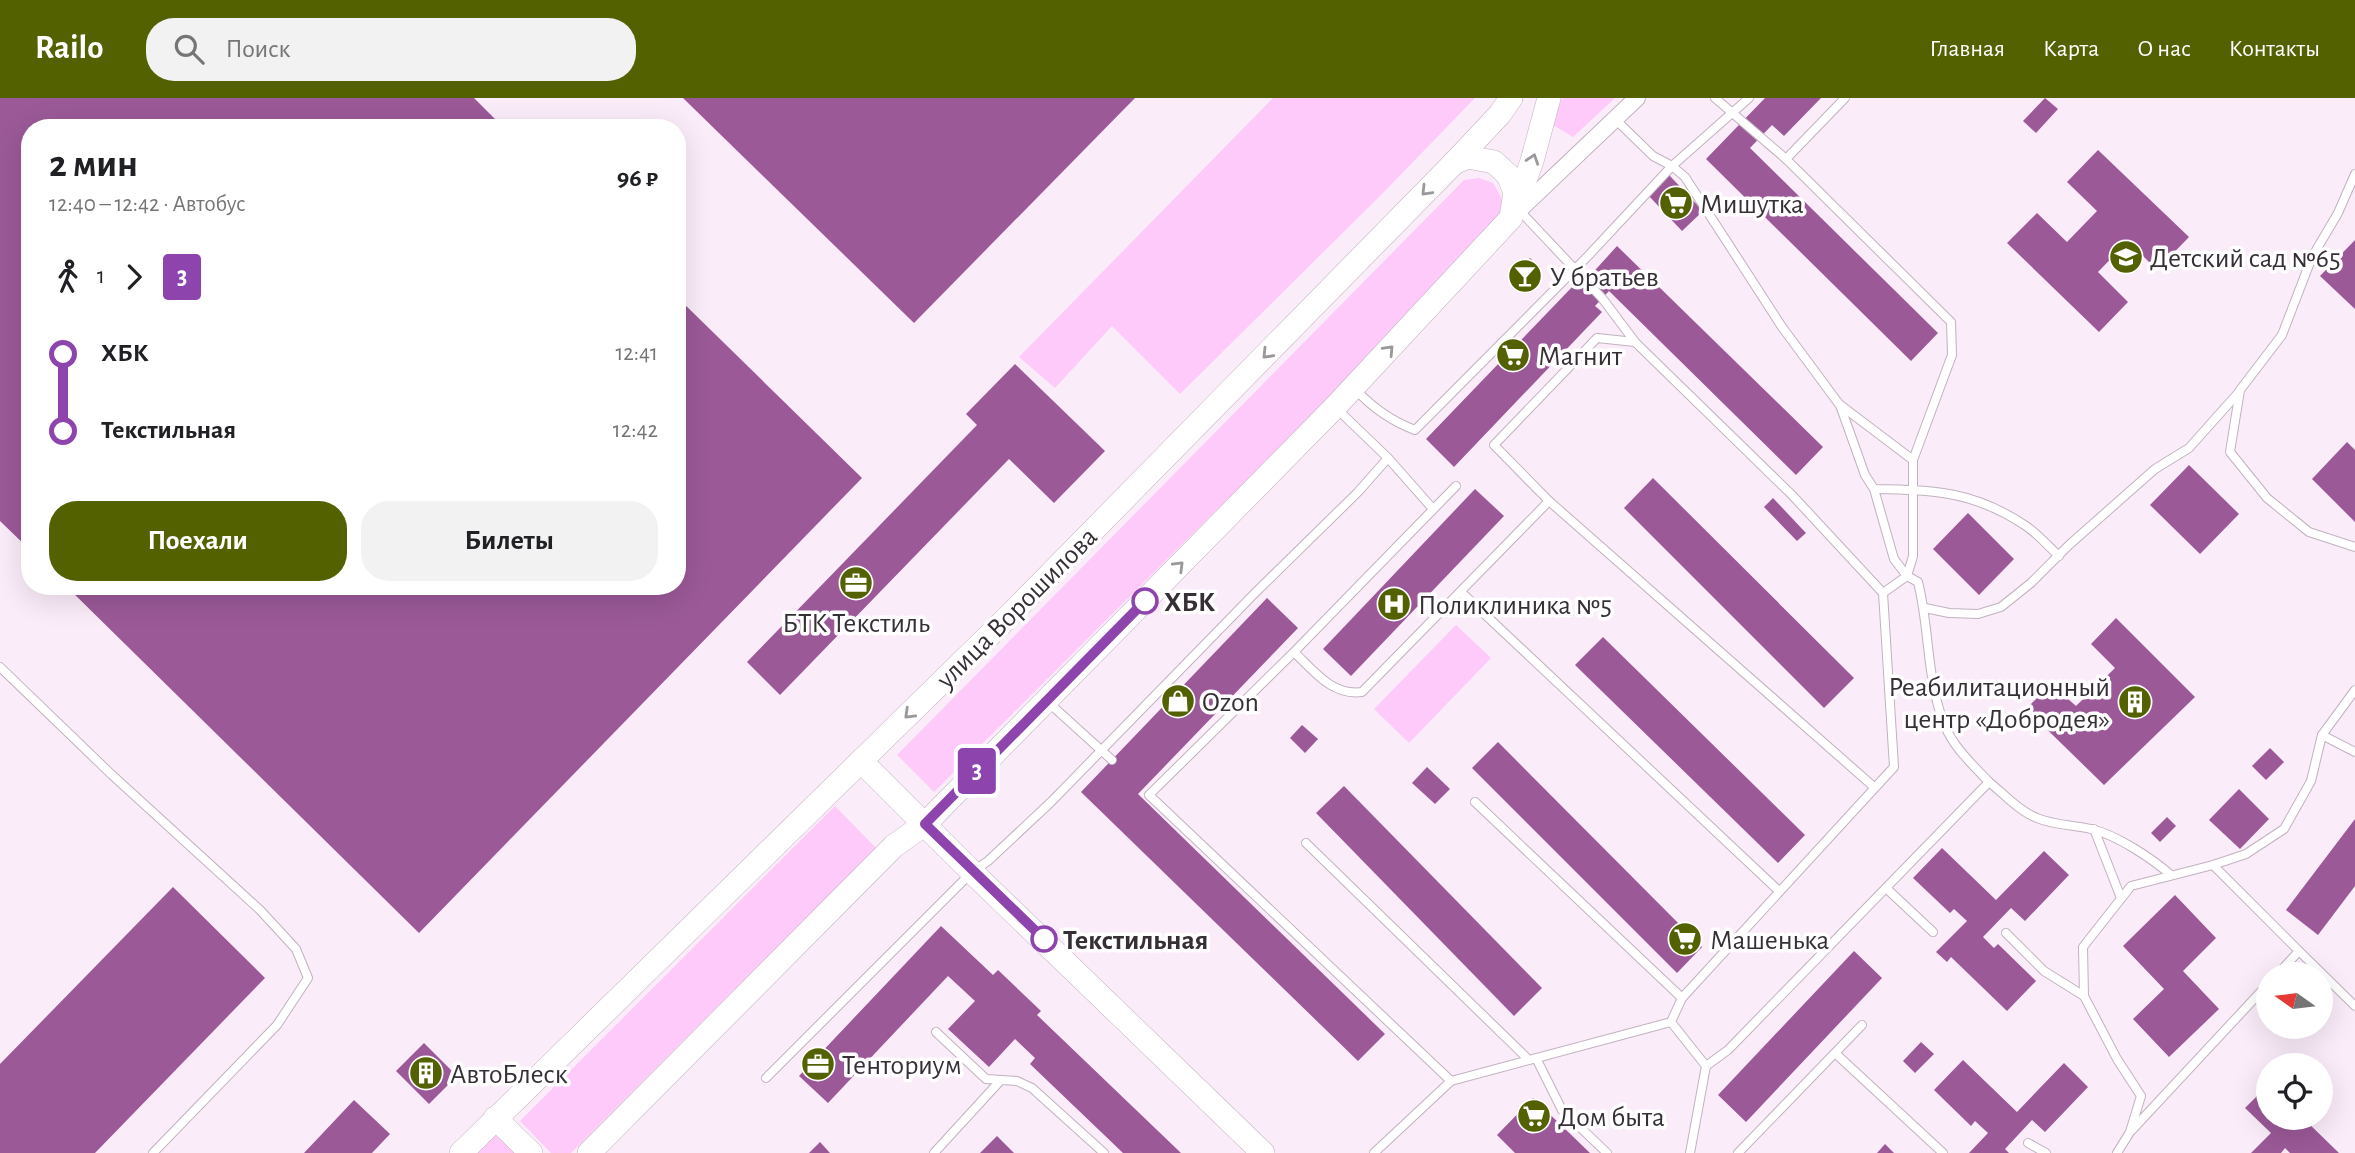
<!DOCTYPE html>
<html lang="ru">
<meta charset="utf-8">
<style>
:root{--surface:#fff;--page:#f2f2f2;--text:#202124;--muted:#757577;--accent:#546101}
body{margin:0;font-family:"Alegreya Sans",sans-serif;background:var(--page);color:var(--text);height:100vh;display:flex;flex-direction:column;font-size:26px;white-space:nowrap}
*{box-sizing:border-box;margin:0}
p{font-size:23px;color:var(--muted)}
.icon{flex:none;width:38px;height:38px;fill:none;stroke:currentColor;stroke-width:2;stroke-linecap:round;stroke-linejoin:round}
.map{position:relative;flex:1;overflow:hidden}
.side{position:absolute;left:21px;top:21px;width:665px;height:476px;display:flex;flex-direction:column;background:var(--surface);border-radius:28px;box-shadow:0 7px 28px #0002}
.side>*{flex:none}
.badge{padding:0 14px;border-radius:5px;font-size:24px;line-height:46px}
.needle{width:46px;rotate:284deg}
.tools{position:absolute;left:2256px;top:864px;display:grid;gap:14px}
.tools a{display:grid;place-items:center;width:77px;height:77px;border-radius:50%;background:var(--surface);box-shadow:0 7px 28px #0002;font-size:35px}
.map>.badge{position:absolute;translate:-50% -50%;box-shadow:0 0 0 4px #fff}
.legs{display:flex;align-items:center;gap:10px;height:77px;padding:0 28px;font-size:23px}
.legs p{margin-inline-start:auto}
.overview{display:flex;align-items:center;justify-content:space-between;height:119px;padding:0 28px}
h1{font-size:38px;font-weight:700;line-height:52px}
.action{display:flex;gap:14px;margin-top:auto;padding:14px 28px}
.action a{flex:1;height:80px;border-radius:28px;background:var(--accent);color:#fff;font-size:28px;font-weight:700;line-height:80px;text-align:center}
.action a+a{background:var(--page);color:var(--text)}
ul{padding:0 28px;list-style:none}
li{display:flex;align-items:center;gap:24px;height:77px;font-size:26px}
li i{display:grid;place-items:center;width:10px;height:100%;margin:0 9px;background:currentColor}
li i::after{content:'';width:18px;height:18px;margin:-9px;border:5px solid;border-radius:50%;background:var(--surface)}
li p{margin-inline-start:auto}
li:first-child i{background:linear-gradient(#0000 50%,currentColor 0)}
li:last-child i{background:linear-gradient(currentColor 50%,#0000 0)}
header{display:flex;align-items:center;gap:42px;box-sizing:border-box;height:98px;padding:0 35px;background:var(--accent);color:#fff}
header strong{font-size:33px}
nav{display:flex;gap:38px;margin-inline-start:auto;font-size:24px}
.search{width:490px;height:63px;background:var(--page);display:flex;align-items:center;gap:18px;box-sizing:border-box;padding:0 24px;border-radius:28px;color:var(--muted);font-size:26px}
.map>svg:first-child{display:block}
.green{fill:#fdcafa}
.building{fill:#9b5998}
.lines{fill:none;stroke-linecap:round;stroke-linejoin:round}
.lane-casing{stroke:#c1b2bf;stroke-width:10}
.street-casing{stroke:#c1b2bf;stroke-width:18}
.secondary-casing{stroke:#c1b2bf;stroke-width:24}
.lane{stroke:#fff;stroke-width:8}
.street{stroke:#fff;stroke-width:16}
.secondary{stroke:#fff;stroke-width:23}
.oneway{stroke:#9a989a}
.line-1-casing{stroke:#fff;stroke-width:16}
.line-1{stroke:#8e44ad;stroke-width:10}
.stop-1-dot{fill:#fff;stroke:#8e44ad;stroke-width:3.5}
.labels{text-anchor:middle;stroke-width:7;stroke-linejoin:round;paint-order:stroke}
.poi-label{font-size:28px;fill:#363036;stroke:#fff;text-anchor:start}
.stop-label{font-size:28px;font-weight:bold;fill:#363036;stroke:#fff;text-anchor:start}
.street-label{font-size:28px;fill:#363036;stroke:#fff}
</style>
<header>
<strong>Railo</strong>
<div class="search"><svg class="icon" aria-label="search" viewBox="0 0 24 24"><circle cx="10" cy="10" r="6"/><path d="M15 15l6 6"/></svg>Поиск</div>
<nav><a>Главная</a><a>Карта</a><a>О нас</a><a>Контакты</a></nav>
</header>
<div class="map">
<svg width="2355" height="1055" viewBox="0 0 2355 1055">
<rect width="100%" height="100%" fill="#fbecfa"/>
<g class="green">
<polygon points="1273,0 1475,0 1382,96 1180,296 1112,228 1055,290 1019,259"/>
<polygon points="1562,0 1615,0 1573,39 1553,27"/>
<polygon points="1479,80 1493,85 1505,106 1491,138 934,694 897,657 1464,82"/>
<polygon points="1456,527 1491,560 1409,645 1374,611"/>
<polygon points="835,708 876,750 571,1055 551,1055 520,1023"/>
<polygon points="495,1020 531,1055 461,1055"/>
</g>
<g class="building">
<polygon points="0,0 474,0 504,30 30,30 30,452 0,423"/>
<polygon points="683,0 1135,0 914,225"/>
<polygon points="1765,0 1821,0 1784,38 1772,27 1750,50 1938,235 1911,263 1706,61"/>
<polygon points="2045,0 2058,11 2036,35 2023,23"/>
<polygon points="2098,52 2189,139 2157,172 2128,143 2098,174 2128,204 2099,234 2007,145 2037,115 2067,144 2097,113 2067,84"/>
<polygon points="1669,77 1703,113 1682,133 1648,97"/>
<polygon points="2355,142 2355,211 2320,178"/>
<polygon points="1617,148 1823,349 1796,377 1609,193 1595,208 1602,214 1454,369 1426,341 1574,187 1578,191"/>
<polygon points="1530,160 1540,169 1518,191 1509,182"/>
<polygon points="677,199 862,380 419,835 66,488 677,488"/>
<polygon points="1015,266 1105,353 1054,405 1009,361 780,597 747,564 977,327 966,316"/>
<polygon points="2347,344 2355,352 2355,424 2312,381"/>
<polygon points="2189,367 2239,416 2200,456 2150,407"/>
<polygon points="1653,380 1854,580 1824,610 1624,410"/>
<polygon points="1475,391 1504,418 1351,578 1323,551"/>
<polygon points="1773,400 1806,435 1797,443 1764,409"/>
<polygon points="1968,415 2014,461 1979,497 1933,451"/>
<polygon points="1267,500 1298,530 1138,696 1385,936 1358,963 1081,694"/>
<polygon points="2116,520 2195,599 2104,687 2026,611 2051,586 2076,608 2115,570 2091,546"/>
<polygon points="1603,539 1805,737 1778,765 1575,567"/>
<polygon points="1302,627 1318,641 1305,655 1290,640"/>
<polygon points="1498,644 1702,849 1677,875 1472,670"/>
<polygon points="2270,650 2284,664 2266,682 2252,668"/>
<polygon points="1427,669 1450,691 1435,706 1412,685"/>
<polygon points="1344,688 1542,890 1514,918 1316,715"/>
<polygon points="2239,691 2269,721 2240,751 2209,722"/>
<polygon points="2167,719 2176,728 2160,744 2151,735"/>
<polygon points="2355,721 2355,788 2318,837 2286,812"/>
<polygon points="1942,750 1996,802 2044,753 2069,777 2025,823 2011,810 1983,839 1994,850 1998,846 2036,883 2007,913 1951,859 1947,864 1936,854 1967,823 1954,811 1950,815 1913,780"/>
<polygon points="173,789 265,880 95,1055 0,1055 0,966"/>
<polygon points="2175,797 2216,840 2183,873 2219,911 2169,959 2133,921 2164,891 2123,848"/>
<polygon points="941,828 993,877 998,872 1041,913 1037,917 1181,1055 1123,1055 1030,966 1035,960 1015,941 989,969 948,931 975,903 948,878 828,1005 799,978"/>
<polygon points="1854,853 1882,880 1746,1024 1718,997"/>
<polygon points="1921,944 1934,956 1915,975 1903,963"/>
<polygon points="424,945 457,978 429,1006 396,973"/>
<polygon points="1963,962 2017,1014 2064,965 2088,989 2045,1034 2032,1022 2005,1051 2009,1055 1969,1055 1988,1035 1975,1023 1971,1028 1934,992"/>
<polygon points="2268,987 2268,1020 2303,1020 2339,1055 2290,1055 2285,1050 2281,1055 2251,1055 2271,1035 2245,1010"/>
<polygon points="1533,1000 1590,1055 1515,1055 1497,1037"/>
<polygon points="354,1002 390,1036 372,1055 304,1055"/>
<polygon points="997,1038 1014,1055 980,1055"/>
<polygon points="820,1044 830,1055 809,1055"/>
<polygon points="1885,1046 1894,1055 1877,1055"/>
</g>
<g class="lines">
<g class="lane-casing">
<g id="lane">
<polyline points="1715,0 1786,61"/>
<polyline points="1616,22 1653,58 1672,68 1685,79 1782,229 1839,306 1913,362 1952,257 1951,224 1786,61 1845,0"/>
<polyline points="2355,76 2338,115 2312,159 2282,237 2240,292 2230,354 2267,400 2309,434 2355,449"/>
<polyline points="1519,112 1602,200 1635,244"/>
<path d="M1356,292C1373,310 1391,323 1415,332L1588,158L1672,68L1749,0"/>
<path d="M1840,307L1865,377L1874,391C1934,392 1974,393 2026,428C2038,436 2048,448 2059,458"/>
<polyline points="1337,311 1388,360 1433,411"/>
<polyline points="1874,391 1894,461 1907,478"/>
<polyline points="1549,403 1874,689"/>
<polyline points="1907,478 1913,458 1913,362"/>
<polyline points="1461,494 1779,793"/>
<path d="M1883,495L1907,478L1918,484C1930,531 1926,582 1945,628C1954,650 1973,667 1989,684"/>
<polyline points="1925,510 1949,515 1978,516 2001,509 2031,485 2069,447 2155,371 2189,350 2239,294"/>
<path d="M1294,554C1314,573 1332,598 1362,594L1549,403L1494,347L1597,240L1635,244L1792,397L1883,495L1894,669L1682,900L1671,924L1451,983L1149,697L1294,554L1456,388"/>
<polyline points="0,569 111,676 260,812 296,851 308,880 277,927 153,1055"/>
<polyline points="1049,605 1112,662"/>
<polyline points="2322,637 2355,654"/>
<polyline points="1475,704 1682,900"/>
<polyline points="2094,731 2121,800"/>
<polyline points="1306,745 1529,962"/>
<polyline points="2213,767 2299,853 2277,877"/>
<polyline points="1886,790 1933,834"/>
<polyline points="2006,835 2044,873 2084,898"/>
<polyline points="2299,853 2355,908"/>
<polyline points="1671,924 1706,968 1690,1055"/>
<polyline points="936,934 986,981 1017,983 1032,990 1104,1055"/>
<polyline points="1835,955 1943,1055"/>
<polyline points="1536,960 1562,1012 1607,1055"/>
<path d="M1706,968L1728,952L1989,684C2004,696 2019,713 2037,720C2053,727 2074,727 2091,731C2117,737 2151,760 2171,777"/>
<polyline points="766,980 972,774 988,763 1051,704 1255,495 1358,394 1388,360"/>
<polyline points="2132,1032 2268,886"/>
<polyline points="2028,1045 2046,1055"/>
<polyline points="934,1055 1000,983"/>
<polyline points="1374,1055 1451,983"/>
<polyline points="1738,1055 1862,927"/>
<polyline points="2117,1055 2130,1034 2141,998 2117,961 2084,898 2083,849 2131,788 2213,767 2246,756 2284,731 2311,683 2322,637 2355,592"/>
</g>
</g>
<g class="street-casing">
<polyline id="street" points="1515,116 1637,0"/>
</g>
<g class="secondary-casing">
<g id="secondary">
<polyline points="1454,65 1500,16 1511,0"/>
<polyline points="1516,107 1532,63 1549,0"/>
<polyline points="861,663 972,774 1263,1055"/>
<polyline points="495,1020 531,1055"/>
<polyline points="461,1055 1010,517 1454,65 1468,59 1494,64 1508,77 1515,94 1511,120 1335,309 925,726 894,748 589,1055"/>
</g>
</g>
<use href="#lane" class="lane"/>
<use href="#street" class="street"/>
<use href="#secondary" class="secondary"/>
</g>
<defs><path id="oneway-chevron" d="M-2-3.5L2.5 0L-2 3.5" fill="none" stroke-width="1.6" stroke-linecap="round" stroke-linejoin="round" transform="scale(1.75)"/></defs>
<g class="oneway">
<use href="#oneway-chevron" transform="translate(1533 61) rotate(-72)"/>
<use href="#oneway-chevron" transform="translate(1426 93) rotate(134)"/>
<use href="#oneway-chevron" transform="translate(1389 252) rotate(-47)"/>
<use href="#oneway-chevron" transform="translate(1267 256) rotate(134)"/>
<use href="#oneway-chevron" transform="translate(1179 468) rotate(-45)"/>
<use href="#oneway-chevron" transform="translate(909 616) rotate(136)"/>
</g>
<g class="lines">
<g class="line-1-casing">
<polyline id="line-1" points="1044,841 925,726 1145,503"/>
</g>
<use href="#line-1" class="line-1"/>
</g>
<defs>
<g id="supermarket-disc" transform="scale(1.75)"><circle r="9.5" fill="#546101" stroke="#fff"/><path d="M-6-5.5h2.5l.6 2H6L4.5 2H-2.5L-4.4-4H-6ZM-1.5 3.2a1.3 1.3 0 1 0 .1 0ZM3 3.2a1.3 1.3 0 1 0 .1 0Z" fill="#fff"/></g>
<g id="school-disc" transform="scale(1.75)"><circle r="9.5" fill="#546101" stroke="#fff"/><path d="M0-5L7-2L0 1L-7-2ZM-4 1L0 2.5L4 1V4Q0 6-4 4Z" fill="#fff"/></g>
<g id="bar-disc" transform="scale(1.75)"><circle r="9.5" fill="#546101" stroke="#fff"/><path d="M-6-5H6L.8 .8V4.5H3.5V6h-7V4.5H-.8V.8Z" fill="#fff"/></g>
<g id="office-disc" transform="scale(1.75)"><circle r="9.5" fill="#546101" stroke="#fff"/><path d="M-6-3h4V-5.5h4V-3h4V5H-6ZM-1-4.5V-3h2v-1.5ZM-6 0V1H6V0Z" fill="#fff"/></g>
<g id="hospital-disc" transform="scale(1.75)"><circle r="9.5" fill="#546101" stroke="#fff"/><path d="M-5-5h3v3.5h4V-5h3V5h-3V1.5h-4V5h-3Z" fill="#fff"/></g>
<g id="shop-disc" transform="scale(1.75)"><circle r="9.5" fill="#546101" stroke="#fff"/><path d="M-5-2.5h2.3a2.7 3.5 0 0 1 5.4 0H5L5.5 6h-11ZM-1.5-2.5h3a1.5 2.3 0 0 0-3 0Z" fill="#fff"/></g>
<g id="building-disc" transform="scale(1.75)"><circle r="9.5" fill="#546101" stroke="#fff"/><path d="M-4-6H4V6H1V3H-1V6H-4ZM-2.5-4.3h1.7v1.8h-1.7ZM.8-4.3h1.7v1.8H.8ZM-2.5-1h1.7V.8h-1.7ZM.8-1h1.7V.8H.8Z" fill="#fff"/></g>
</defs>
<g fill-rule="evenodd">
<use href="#supermarket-disc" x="1676" y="105"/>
<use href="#school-disc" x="2126" y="159"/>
<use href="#bar-disc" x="1525" y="178"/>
<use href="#supermarket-disc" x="1513" y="257"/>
<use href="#office-disc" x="856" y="485"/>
<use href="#hospital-disc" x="1394" y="506"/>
<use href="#shop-disc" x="1178" y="603"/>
<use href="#building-disc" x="2135" y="604"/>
<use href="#supermarket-disc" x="1685" y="841"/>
<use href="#office-disc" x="818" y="966"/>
<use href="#building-disc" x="426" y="975"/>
<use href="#supermarket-disc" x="1534" y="1018"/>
</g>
<g class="stop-1-dot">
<circle cx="1145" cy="503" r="12"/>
<circle cx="1044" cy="841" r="12"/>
</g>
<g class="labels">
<g class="poi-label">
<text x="1700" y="115">Мишутка</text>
<text x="2150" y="169">Детский сад №65</text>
<text x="1550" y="188">У братьев</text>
<text x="1538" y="267">Магнит</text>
<text x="1418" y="516">Поликлиника №5</text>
<text x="856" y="534" text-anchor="middle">БТК Текстиль</text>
<text x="2110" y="598" text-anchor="end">Реабилитационный<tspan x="2110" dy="32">центр «Добродея»</tspan></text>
<text x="1202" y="613">Ozon</text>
<text x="1710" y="851">Машенька</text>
<text x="842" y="976">Тенториум</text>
<text x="450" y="985">АвтоБлеск</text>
<text x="1558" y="1028">Дом быта</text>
</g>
<g class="stop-label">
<text x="1164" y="513">ХБК</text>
<text x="1063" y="851">Текстильная</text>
</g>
<g class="street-label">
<text transform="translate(1016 509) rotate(-45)" y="10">улица Ворошилова</text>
</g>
</g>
</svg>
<div class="tools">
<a><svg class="needle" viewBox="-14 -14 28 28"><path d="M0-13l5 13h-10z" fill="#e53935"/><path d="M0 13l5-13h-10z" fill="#757577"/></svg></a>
<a><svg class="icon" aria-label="locate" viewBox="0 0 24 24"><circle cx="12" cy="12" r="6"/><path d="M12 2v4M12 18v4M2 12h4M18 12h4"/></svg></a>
</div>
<b class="badge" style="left:977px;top:673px;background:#8e44ad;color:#fff">3</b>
<section class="side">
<div class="overview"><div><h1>2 мин</h1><p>12:40 – 12:42 · Автобус</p></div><b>96 ₽</b></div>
<div class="legs"><svg class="icon" aria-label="walk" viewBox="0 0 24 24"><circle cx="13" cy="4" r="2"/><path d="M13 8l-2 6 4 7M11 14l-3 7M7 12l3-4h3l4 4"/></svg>1<svg class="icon" aria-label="forward" viewBox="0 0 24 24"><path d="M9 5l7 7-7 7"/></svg><b class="badge" style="background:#8e44ad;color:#fff">3</b></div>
<ul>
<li><i style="color:#8e44ad"></i><b>ХБК</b><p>12:41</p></li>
<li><i style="color:#8e44ad"></i><b>Текстильная</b><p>12:42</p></li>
</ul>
<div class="action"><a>Поехали</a><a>Билеты</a></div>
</section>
</div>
